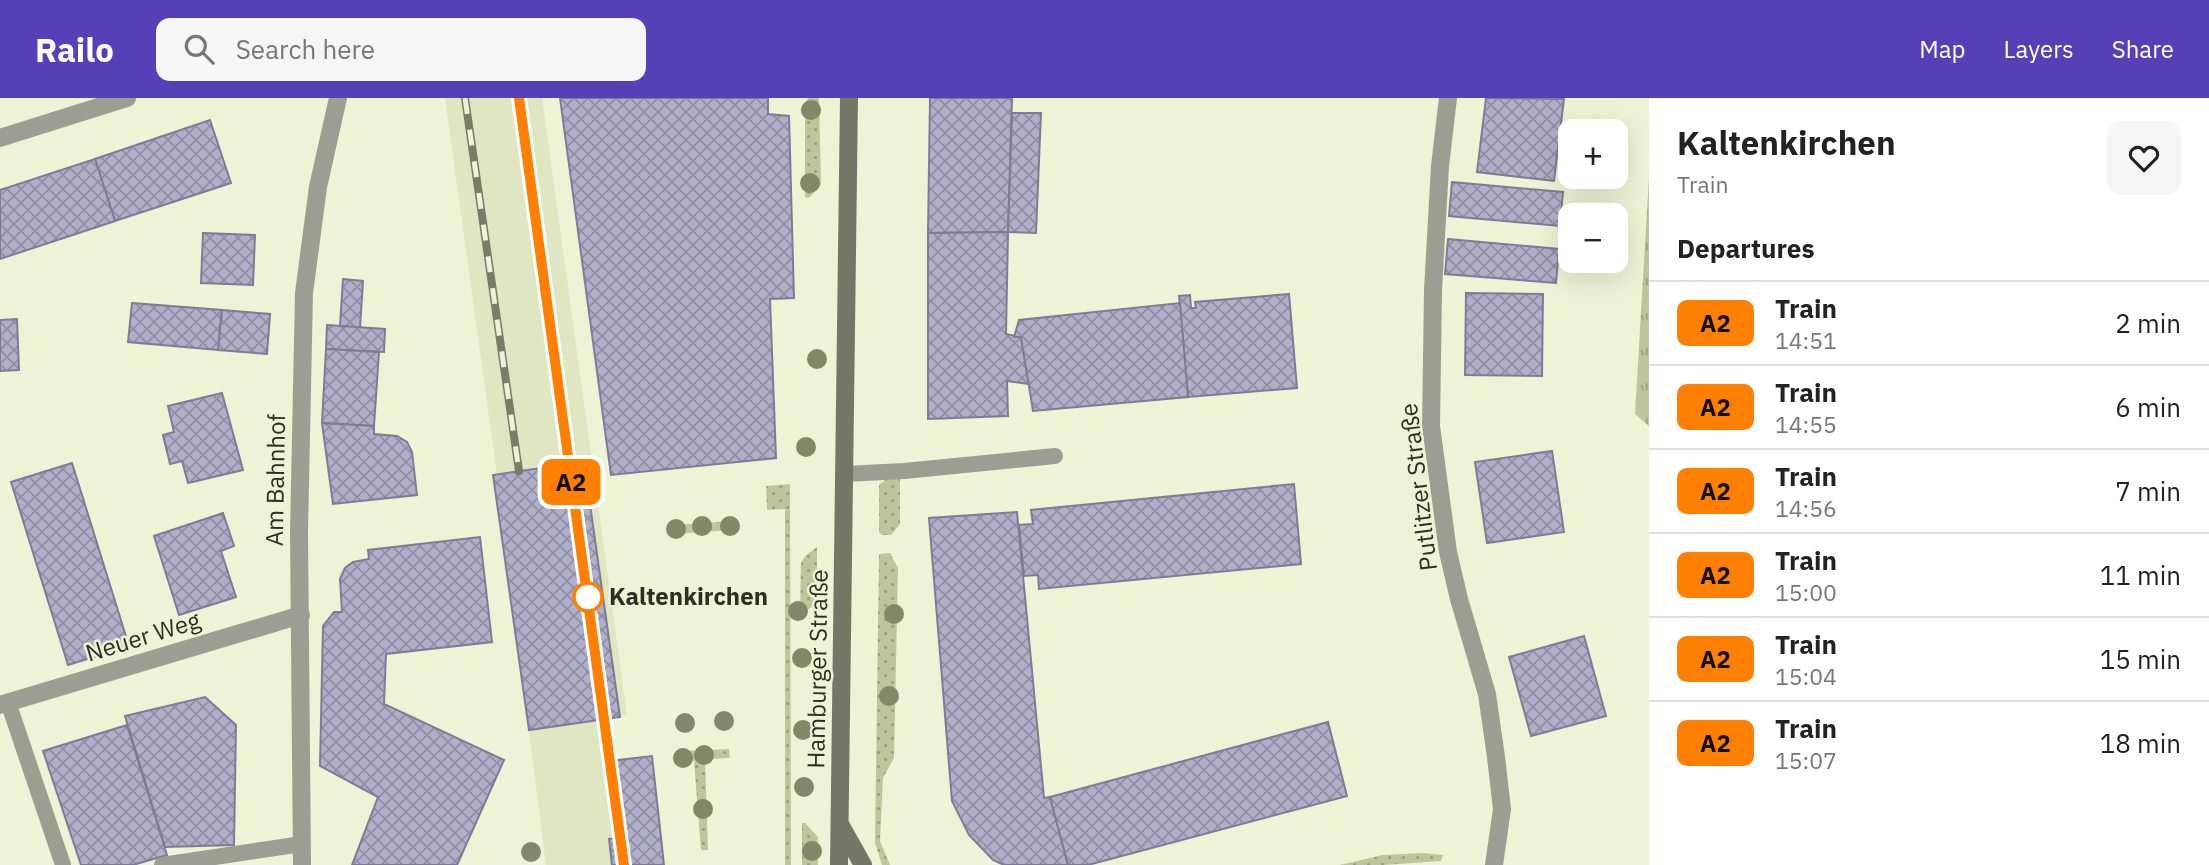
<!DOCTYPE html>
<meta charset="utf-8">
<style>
:root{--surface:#fff;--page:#f6f6f6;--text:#222;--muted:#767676;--line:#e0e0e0;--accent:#5640b8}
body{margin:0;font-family:"IBM Plex Sans",sans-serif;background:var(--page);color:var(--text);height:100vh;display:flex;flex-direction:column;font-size:26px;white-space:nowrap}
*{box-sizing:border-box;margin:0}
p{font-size:23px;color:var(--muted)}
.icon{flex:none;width:38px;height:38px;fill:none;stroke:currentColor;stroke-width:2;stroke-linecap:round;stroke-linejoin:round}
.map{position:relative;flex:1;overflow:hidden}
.drawer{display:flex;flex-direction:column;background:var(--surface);width:560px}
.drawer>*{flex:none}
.badge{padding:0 14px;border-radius:10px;font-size:24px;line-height:46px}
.buttons{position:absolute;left:1558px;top:21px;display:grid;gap:14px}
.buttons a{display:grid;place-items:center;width:70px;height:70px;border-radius:14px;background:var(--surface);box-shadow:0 7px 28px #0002;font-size:35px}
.map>.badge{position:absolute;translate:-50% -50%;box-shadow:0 0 0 4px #fff}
h2{padding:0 28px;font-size:26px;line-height:63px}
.round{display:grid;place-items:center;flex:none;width:74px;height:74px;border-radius:14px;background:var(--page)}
.summary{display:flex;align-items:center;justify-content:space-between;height:119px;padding:0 28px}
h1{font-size:33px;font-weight:700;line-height:52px}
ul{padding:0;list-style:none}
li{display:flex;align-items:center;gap:21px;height:84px;padding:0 28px;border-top:2px solid var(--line)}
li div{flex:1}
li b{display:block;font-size:26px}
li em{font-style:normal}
li .badge{min-width:77px;font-weight:700;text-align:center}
header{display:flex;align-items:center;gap:42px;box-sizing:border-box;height:98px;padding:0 35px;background:var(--accent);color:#fff}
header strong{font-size:33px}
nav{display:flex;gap:38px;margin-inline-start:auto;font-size:24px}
.search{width:490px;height:63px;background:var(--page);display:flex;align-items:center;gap:18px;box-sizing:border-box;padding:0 24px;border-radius:14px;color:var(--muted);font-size:26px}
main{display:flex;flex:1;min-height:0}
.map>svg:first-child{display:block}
.built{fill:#e0e6c2}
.grass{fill:url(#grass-dots)}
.park{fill:url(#park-tufts)}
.building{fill:url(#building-cross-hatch);stroke:#7c7c96;stroke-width:2}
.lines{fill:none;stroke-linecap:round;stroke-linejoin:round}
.lane{stroke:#9c9e92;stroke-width:16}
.street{stroke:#9c9e92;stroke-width:18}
.secondary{stroke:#757766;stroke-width:18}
.rail-casing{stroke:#787c69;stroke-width:8}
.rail{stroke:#eef3d5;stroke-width:5;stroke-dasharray:16;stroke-linecap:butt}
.tree{fill:#828768}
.line-casing{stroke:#fff;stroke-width:16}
.line{stroke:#ff8000;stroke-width:10}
.stop-dot{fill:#fff;stroke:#ff8000;stroke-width:3.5}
.labels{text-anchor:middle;stroke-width:5;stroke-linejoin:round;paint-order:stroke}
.street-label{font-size:24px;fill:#2d2f24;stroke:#eef3d5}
.stop-label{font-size:24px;font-weight:bold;fill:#2d2f24;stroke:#eef3d5;text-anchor:start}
</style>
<header>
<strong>Railo</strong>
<div class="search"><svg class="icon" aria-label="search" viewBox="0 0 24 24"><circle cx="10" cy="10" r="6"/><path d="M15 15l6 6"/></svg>Search here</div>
<nav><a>Map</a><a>Layers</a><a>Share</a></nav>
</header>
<main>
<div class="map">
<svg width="1649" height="767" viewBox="0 0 1649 767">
<defs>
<pattern id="grass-dots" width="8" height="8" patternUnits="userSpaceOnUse" patternTransform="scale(1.75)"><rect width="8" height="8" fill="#bec59b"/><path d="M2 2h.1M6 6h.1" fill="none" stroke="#9ba07e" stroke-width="1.8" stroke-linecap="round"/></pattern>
<pattern id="park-tufts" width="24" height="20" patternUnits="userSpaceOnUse" patternTransform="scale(1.75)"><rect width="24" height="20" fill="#bec59b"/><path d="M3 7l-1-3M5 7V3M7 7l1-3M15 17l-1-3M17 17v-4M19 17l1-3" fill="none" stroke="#9ba07e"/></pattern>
<pattern id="building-cross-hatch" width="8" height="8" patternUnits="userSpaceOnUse" patternTransform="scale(1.75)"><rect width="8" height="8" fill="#afafca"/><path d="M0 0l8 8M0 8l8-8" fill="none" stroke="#8f8fa4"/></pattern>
</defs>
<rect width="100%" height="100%" fill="#eef3d5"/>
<g class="built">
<polygon points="445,0 542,0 627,617 532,630"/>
<polygon points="610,621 634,767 546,767 529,632"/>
</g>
<g class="grass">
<polygon points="808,0 819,0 821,87 809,100 805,99 805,8"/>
<polygon points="888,380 900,380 900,426 891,437 882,437 879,434 879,387"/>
<polygon points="790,386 791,767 785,767 785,411 767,412 766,388"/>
<polygon points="732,423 733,432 674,436 674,427"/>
<polygon points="817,449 817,504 804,515 800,515 801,465 805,458"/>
<polygon points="890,455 898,470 894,660 883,680 880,743 890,767 882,767 875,745 879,456"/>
<polygon points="729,651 730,660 705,661 708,752 701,752 694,663 680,663 678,653"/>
<polygon points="802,725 805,725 818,739 818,767 802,767"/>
<polygon points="1423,755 1443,757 1441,763 1384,767 1340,767 1383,757"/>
</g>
<polygon class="park" points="1649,79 1649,328 1635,316"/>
<g class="building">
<polygon points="560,0 768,0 768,16 789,18 794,200 770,201 776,360 611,377"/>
<polygon points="930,0 1012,0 1008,134 928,135"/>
<polygon points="1486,0 1564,1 1554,83 1477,74"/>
<polygon points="1012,15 1041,15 1036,135 1008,134"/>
<polygon points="210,22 231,85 115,123 95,61"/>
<polygon points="95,61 115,123 0,161 0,92"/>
<polygon points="1452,84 1563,94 1560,128 1449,118"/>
<polygon points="1008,134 1006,236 1021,239 1029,286 1007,283 1008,318 928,321 928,135"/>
<polygon points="203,135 255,137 253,187 201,185"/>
<polygon points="1448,141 1559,151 1556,185 1445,176"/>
<polygon points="343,181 363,183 360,230 340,228"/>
<polygon points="1466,195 1543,196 1542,278 1465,277"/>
<polygon points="1289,196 1297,290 1188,299 1179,198 1190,197 1191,210 1196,210 1195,204"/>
<polygon points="132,205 222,212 218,252 128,244"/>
<polygon points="1180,205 1188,299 1033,313 1021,239 1014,239 1019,222"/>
<polygon points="222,212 270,216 267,256 218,252"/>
<polygon points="17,221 19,272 0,273 0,222"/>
<polygon points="327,227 385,231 384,254 326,251"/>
<polygon points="326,251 379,254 374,328 322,325"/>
<polygon points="222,295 243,372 188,385 182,363 170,366 163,337 174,334 168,308"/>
<polygon points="322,325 374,328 374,336 397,338 407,344 412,354 417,397 333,406"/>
<polygon points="1552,353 1564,434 1487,445 1475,364"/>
<polygon points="584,364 620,619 529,632 493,377"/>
<polygon points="72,365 129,548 68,567 11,384"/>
<polygon points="1294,386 1301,466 1039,491 1038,477 1024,478 1019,427 1033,426 1031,412"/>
<polygon points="1017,414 1044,700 1050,699 1068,767 1004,767 993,762 969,737 952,703 929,420"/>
<polygon points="223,415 234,448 221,453 236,499 179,517 154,438"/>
<polygon points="480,439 492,544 386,556 384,606 504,662 457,767 352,767 378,699 320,668 323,528 334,514 342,514 340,481 345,470 353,464 369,461 368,452"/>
<polygon points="1584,538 1606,618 1531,638 1509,559"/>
<polygon points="205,599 236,627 234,747 165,749 125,618"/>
<polygon points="1328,624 1347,698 1088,767 1068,767 1050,699"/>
<polygon points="127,627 167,757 133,767 81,767 43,653"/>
<polygon points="652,658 664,767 612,767 609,741 618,740 610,663"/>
</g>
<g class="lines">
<g class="lane">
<polyline points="845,376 904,373 1055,358"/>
<polyline points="8,604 63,767"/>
<polyline points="162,767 302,746"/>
</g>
<g class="street">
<polyline points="1448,0 1440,68 1433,192 1431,328 1448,454 1459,501 1487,596 1496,659 1502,711 1494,767"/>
<polyline points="0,40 127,0"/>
<polyline points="0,607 301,517"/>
<polyline points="302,767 299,434 304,195 318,89 338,0"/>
</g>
<g class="secondary">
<polyline points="841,728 863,767"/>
<polyline points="839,767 849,0"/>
</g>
<g class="rail-casing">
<g id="rail">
<polyline points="465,0 519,373"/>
<polyline points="519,0 569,366"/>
</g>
</g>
<use href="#rail" class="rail"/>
</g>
<g class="tree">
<circle cx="811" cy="12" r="10"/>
<circle cx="810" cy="85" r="10"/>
<circle cx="817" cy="261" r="10"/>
<circle cx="806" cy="349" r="10"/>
<circle cx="702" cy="428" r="10"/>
<circle cx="730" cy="428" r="10"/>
<circle cx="676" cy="431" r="10"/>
<circle cx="798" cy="513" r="10"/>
<circle cx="894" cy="516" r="10"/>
<circle cx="802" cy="560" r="10"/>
<circle cx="889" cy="598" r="10"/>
<circle cx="724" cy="623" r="10"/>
<circle cx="685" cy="625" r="10"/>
<circle cx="803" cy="632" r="10"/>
<circle cx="704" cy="657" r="10"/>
<circle cx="683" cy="660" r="10"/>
<circle cx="804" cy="689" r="10"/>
<circle cx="703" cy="711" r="10"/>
<circle cx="812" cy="753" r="10"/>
<circle cx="531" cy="754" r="10"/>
</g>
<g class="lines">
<g class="line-casing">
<polyline id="line" points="519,0 624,767"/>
</g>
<use href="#line" class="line"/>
</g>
<circle class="stop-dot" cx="588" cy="499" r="14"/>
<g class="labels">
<g class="street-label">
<text transform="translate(276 382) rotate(-89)" y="8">Am Bahnhof</text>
<text transform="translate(1419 389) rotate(-97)" y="8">Putlitzer Straße</text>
<text transform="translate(143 539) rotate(-17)" y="8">Neuer Weg</text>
<text transform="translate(818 571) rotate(-89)" y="8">Hamburger Straße</text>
</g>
<g class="stop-label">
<text x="609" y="507">Kaltenkirchen</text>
</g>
</g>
</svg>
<div class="buttons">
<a>+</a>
<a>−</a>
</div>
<b class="badge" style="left:571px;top:384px;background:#ff8000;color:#111">A2</b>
</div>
<section class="drawer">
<div class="summary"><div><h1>Kaltenkirchen</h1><p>Train</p></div><a class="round"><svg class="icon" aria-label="heart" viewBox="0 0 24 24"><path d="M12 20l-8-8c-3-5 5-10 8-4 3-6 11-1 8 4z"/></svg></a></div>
<h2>Departures</h2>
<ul>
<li><span class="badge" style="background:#ff8000;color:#111">A2</span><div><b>Train</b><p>14:51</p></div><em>2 min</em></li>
<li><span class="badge" style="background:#ff8000;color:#111">A2</span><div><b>Train</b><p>14:55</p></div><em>6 min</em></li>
<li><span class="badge" style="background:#ff8000;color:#111">A2</span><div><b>Train</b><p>14:56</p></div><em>7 min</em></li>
<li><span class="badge" style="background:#ff8000;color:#111">A2</span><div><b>Train</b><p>15:00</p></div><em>11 min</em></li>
<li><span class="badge" style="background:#ff8000;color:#111">A2</span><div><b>Train</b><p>15:04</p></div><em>15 min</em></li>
<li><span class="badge" style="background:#ff8000;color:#111">A2</span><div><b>Train</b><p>15:07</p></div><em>18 min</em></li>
</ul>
</section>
</main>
